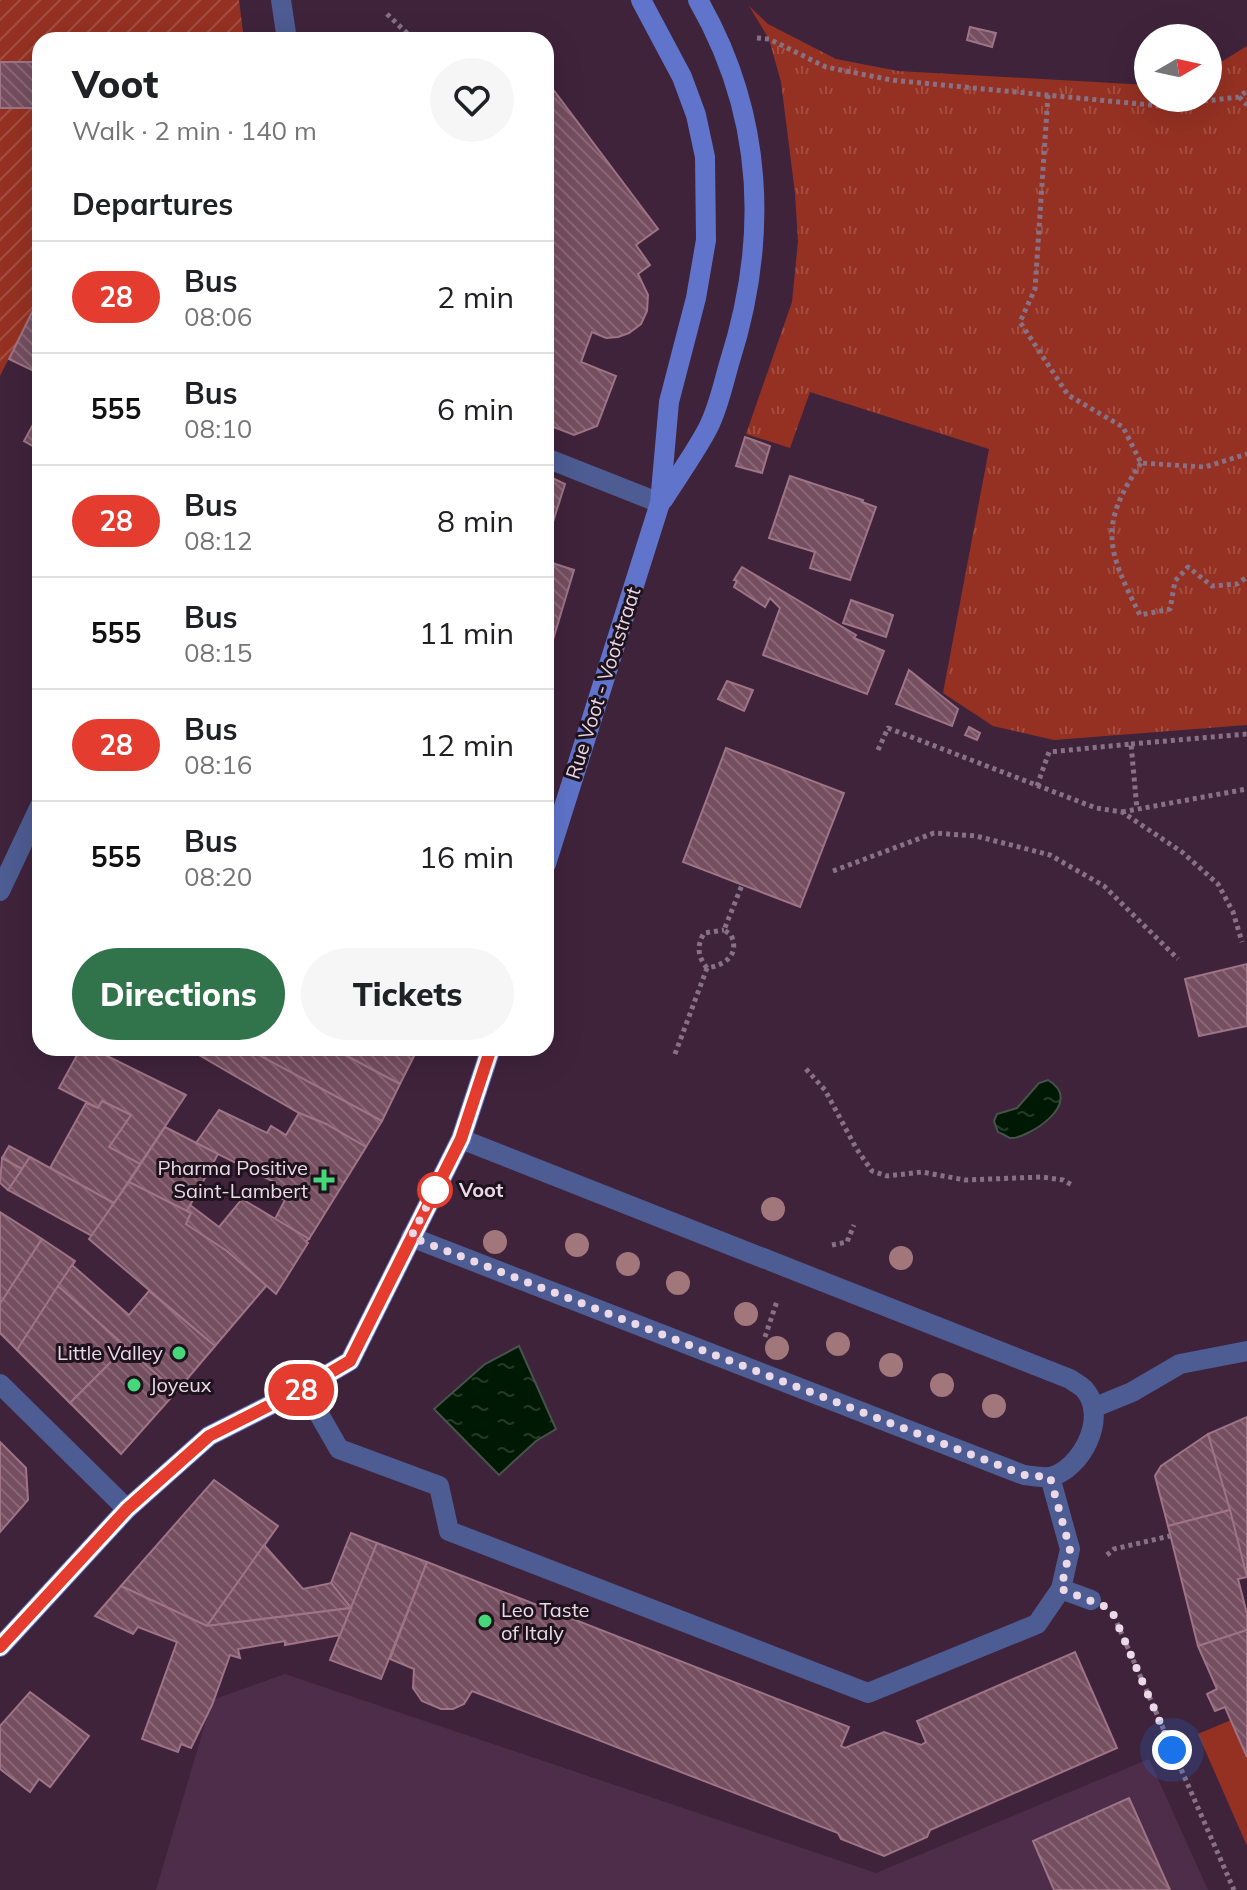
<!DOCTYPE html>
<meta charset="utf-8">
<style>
:root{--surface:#fff;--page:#f6f6f6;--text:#202124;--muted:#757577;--line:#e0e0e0;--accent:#31734b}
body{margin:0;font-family:Mulish,sans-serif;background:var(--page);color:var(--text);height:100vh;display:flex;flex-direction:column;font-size:30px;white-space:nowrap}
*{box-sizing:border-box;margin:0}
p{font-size:26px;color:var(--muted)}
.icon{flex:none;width:44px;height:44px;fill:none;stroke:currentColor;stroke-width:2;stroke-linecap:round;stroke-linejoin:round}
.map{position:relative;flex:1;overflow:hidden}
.side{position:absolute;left:32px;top:32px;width:522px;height:1024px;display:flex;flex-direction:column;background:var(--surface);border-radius:24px;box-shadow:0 8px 32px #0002}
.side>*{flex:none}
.badge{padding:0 16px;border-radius:26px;font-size:28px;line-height:52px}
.needle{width:52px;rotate:81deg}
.buttons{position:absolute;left:1134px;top:24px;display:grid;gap:16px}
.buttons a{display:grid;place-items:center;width:88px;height:88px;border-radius:50%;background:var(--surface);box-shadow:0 8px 32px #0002;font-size:40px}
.you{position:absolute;width:40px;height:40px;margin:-20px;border:6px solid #fff;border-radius:50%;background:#1a73e8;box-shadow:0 0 0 12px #1a73e833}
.map>.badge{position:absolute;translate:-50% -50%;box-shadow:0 0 0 4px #fff}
h2{padding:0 40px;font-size:30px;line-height:72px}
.round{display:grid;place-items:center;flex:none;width:84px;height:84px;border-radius:42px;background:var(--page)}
.summary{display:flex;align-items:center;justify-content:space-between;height:136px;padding:0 40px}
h1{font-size:38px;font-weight:800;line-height:60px}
.cta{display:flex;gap:16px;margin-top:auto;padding:16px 40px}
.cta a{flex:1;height:92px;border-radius:48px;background:var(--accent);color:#fff;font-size:32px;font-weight:800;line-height:92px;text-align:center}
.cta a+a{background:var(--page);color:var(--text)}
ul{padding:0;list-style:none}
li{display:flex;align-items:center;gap:24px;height:112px;padding:0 40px;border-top:2px solid var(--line)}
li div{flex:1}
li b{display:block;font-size:30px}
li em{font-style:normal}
li .badge{min-width:88px;font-weight:700;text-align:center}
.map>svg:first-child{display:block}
.built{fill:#4e2d4a}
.grass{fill:url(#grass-tufts)}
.garden{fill:url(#garden-furrows)}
.pitch{fill:#953122}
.water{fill:url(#water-ripples);stroke:#465349;stroke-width:2}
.building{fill:url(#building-back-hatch);stroke:#9e7486;stroke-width:2}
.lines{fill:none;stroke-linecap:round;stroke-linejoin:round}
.path{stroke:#887185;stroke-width:5;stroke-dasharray:4 4;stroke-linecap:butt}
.lane{stroke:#4d5c92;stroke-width:20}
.street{stroke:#4d5c92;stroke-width:20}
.secondary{stroke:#5f74ca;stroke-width:20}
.tree{fill:#a2777b}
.line-casing{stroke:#fff;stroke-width:18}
.line{stroke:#e43c2e;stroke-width:12}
.walk{stroke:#ebd9e8;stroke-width:8;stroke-dasharray:0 14.4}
.poi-dot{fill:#46d77a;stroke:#1e121c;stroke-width:3}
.stop-dot{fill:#fff;stroke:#e43c2e;stroke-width:4}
.labels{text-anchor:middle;stroke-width:6;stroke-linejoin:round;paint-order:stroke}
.street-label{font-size:20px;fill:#ebd9e8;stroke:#1e121c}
.poi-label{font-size:20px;fill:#ebd9e8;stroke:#1e121c;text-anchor:end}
.stop-label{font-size:20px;font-weight:bold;fill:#ebd9e8;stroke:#1e121c;text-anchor:start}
</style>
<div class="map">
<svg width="1247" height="1890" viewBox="0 0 1247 1890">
<defs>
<pattern id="grass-tufts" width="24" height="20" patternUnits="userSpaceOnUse" patternTransform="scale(2)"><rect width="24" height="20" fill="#953122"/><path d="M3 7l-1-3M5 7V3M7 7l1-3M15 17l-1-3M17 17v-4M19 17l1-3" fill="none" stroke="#a44e42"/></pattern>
<pattern id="garden-furrows" width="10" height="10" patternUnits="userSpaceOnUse" patternTransform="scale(2)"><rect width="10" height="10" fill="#953122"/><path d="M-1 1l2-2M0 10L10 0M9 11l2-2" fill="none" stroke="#a44e42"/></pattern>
<pattern id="water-ripples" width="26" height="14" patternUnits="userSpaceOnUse" patternTransform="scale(2)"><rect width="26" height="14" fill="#001905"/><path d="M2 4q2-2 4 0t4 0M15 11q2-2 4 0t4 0" fill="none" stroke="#253a29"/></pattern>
<pattern id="building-back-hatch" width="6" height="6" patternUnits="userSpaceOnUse" patternTransform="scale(2)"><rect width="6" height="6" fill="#754e5f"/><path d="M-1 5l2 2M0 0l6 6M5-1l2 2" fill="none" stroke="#896776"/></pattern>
</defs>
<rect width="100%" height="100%" fill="#3f233b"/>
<polygon class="built" points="285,1674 876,1873 1149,1759 1208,1890 156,1890 212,1700"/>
<polygon class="grass" points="749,6 768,24 836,59 898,71 1148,85 1148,98 1208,98 1208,70 1247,46 1247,725 1054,740 993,726 943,693 989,449 810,392 790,448 746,434 792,302 798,241 795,193 781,82 769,39"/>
<polygon class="garden" points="0,0 239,0 244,40 40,40 40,297 0,376"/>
<polygon class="pitch" points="1231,1720 1247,1757 1247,1846 1198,1734"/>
<g class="water">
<path d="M1048,1080C1087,1103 1025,1140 1010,1138C1008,1137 999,1132 998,1132L994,1121L997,1114L1017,1108L1039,1083Z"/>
<polygon points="519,1346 556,1429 536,1441 499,1475 434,1409 485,1364"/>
</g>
<g class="building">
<polygon points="970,27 996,33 992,47 967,40"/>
<rect x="0" y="62" width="40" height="46"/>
<polygon points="546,80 658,229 636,245 650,265 638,274 648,295 647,311 641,324 629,333 618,337 606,338 592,332 581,362 616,376 597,426 574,435 546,424"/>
<polygon points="38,300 40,301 40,374 9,359"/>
<polygon points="36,419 40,421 40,450 24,441"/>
<polygon points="745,437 770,446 762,473 736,466"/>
<polygon points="546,475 565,484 546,544"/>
<polygon points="790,476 863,500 862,502 876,507 850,580 810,568 815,552 769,538"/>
<polygon points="546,561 574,570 546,663"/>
<polygon points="742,567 856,635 854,638 884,651 867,694 763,655 780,608 770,598 765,607 734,587 737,581 734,580"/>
<polygon points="851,600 893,615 886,637 843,623"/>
<polygon points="909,670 958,709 952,726 896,704"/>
<polygon points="727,681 753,690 744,711 718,699"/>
<polygon points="969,727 980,733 977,740 965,735"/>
<polygon points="726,748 844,793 800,907 683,862"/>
<polygon points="1247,964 1247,1026 1199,1036 1185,979"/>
<polygon points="81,1048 91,1048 186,1095 140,1164 109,1147 131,1115 102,1101 98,1108 59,1088"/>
<polygon points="187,1048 246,1048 382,1121 366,1147 326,1124 299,1113"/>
<polygon points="246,1048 332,1048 400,1084 382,1121"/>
<polygon points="332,1048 414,1048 417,1050 400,1084"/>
<polygon points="102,1101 131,1115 109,1147 140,1164 114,1203 50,1168 86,1103 98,1108"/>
<polygon points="219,1110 267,1133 271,1126 286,1135 299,1113 326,1124 366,1147 309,1239 275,1219 285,1200 271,1193 276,1183 196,1143"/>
<polygon points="165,1127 218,1154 187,1211 129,1182"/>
<polygon points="9,1146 30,1157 22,1169 2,1158"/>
<polygon points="30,1157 114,1203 92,1236 8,1190"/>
<polygon points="2,1158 22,1169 8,1190 0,1183"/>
<polygon points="129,1182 191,1213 186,1224 227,1251 267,1285 215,1346 89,1239"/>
<polygon points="242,1199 309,1239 306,1241 308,1243 276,1294 227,1251 186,1224 191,1213 187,1211 190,1205 219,1227"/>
<polygon points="0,1212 42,1239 0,1304"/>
<polygon points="42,1239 75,1261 17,1350 0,1333 0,1304"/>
<polygon points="72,1265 129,1315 149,1291 215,1346 176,1392 58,1286"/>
<polygon points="58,1286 126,1347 70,1403 17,1350"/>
<polygon points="126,1347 176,1392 121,1454 70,1403"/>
<polygon points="1247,1417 1247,1577 1208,1434"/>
<polygon points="1208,1434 1230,1510 1168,1526 1155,1476 1161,1466"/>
<polygon points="0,1442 26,1468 28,1500 0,1532"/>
<polygon points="214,1480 278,1526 207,1626 121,1586"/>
<polygon points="1230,1510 1247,1577 1238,1579 1247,1614 1247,1630 1198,1646 1168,1526"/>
<polygon points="351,1533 377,1543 351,1608 331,1583"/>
<polygon points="377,1543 427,1562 381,1679 330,1660"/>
<polygon points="264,1545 303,1589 331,1583 351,1608 207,1626"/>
<polygon points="427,1562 849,1727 841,1746 845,1748 884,1732 921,1745 926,1742 917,1721 1075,1652 1117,1748 930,1830 927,1837 884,1856 841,1839 838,1833 472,1691 464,1704 453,1709 441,1709 422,1701 413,1688 414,1669 390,1659"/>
<polygon points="121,1586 207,1626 351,1608 340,1635 285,1645 285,1641 238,1649 240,1658 230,1655 212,1705 191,1748 181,1744 178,1752 142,1739 177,1642 138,1627 133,1634 95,1616"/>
<polygon points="1247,1630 1247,1757 1225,1707 1215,1711 1207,1694 1217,1689 1198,1646"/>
<polygon points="30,1692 89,1736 50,1787 39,1779 30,1792 0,1769 0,1726"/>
<polygon points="1129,1798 1170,1890 1054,1890 1033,1841"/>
</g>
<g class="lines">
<g class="path">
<polyline points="387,14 414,40"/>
<polyline points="757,38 769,39 826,67 891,80 1161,106 1239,97 1247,91"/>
<polyline points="1048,95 1035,289 1020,322 1068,395 1123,427 1141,463 1205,467 1247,454"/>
<polyline points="1239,97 1247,105"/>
<path d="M1141,463C1098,526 1107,550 1140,615L1170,609L1175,581L1188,567L1212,586L1237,584L1247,577"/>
<polyline points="1131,744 1247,734"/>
<polyline points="878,750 888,728 1096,808 1122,812 1182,852 1218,884 1233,912 1242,942"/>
<polyline points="1037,786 1049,752 1131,744 1137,809"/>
<polyline points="1122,812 1247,789"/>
<polyline points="833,871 934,833 976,836 1050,855 1104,886 1178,959"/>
<path d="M707,968C697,956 697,945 704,933L724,930"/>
<path d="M675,1054L707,968C725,965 740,955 731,935L724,930L742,885"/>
<polyline points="806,1069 825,1090 856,1148 872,1171 887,1176 922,1172 965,1180 1042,1177 1063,1180 1074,1186"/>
<polyline points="832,1245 847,1242 854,1225"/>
<polyline points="765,1337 777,1301"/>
<polyline points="1107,1555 1114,1549 1170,1536"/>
<polyline points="1117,1623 1234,1890"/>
</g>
<polyline class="lane" points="304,1388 339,1449 439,1486 449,1531 868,1693 1037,1624 1061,1589 1070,1549 1050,1477"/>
<g class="street">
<polyline points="281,0 287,40"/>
<polyline points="546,458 660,503"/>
<polyline points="0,891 40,806"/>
<path d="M411,1237L1024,1475C1032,1476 1042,1478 1050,1477C1082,1469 1108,1417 1085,1390C1082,1386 1074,1382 1070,1379L461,1139"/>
<polyline points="0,1384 127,1509"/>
<polyline points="1093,1408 1132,1392 1180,1364 1247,1351"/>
<polyline points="1061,1589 1091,1600"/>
</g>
<g class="secondary">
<path d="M663,500C678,476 695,453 708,428C718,409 723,385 729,364C769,239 764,115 698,0"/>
<polyline points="546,864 660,503 669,402 696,298 706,240 705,157 696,115 682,77 641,0"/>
<polyline points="0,1647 127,1509 209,1436 304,1388 350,1361 461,1139 491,1048"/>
</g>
</g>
<g class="tree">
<circle cx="773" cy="1209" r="12"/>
<circle cx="495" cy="1242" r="12"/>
<circle cx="577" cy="1245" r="12"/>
<circle cx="901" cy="1258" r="12"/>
<circle cx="628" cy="1264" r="12"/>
<circle cx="678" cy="1283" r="12"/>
<circle cx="746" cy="1314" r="12"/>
<circle cx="838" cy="1344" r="12"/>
<circle cx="777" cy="1348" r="12"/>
<circle cx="891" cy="1365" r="12"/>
<circle cx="942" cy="1385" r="12"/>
<circle cx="994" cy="1406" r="12"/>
</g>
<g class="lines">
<g class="line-casing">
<polyline id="line" points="0,1647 127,1509 209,1436 304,1388 350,1361 461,1139 491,1048"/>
</g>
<use href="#line" class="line"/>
<polyline class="walk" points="435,1190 437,1186 411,1237 1024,1475 1050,1477 1070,1549 1061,1589 1111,1609 1172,1750"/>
</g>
<g class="poi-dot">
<path d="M320 1168h8v8h8v8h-8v8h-8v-8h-8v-8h8z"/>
<circle cx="179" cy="1353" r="8"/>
<circle cx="134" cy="1385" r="8"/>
<circle cx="485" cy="1621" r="8"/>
</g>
<circle class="stop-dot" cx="435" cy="1190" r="16"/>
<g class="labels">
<g class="street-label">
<text transform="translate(603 683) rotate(-72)" y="7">Rue Voot - Vootstraat</text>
</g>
<g class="poi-label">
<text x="308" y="1175">Pharma Positive<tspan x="308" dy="23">Saint-Lambert</tspan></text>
<text x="163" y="1360">Little Valley</text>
<text x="150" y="1392" text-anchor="start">Joyeux</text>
<text x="501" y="1617" text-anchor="start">Leo Taste<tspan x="501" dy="23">of Italy</tspan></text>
</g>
<g class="stop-label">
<text x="459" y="1197">Voot</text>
</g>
</g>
</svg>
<div class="buttons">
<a><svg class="needle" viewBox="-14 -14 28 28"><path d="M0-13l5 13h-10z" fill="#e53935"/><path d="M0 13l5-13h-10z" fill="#757577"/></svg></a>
</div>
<div class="you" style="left:1172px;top:1750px"></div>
<b class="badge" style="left:301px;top:1390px;background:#e43c2e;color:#fff">28</b>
<section class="side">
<div class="summary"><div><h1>Voot</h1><p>Walk · 2 min · 140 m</p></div><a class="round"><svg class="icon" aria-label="heart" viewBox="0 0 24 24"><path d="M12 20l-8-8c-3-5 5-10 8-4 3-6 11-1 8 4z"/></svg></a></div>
<h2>Departures</h2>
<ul>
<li><span class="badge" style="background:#e43c2e;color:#fff">28</span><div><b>Bus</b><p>08:06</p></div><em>2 min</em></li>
<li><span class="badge" style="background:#fff;color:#111">555</span><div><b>Bus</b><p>08:10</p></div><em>6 min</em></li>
<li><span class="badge" style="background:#e43c2e;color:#fff">28</span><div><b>Bus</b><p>08:12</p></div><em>8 min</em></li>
<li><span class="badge" style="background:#fff;color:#111">555</span><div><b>Bus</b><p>08:15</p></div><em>11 min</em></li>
<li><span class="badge" style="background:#e43c2e;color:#fff">28</span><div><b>Bus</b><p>08:16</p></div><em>12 min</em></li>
<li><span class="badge" style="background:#fff;color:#111">555</span><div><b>Bus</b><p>08:20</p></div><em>16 min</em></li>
</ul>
<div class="cta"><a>Directions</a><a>Tickets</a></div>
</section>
</div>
